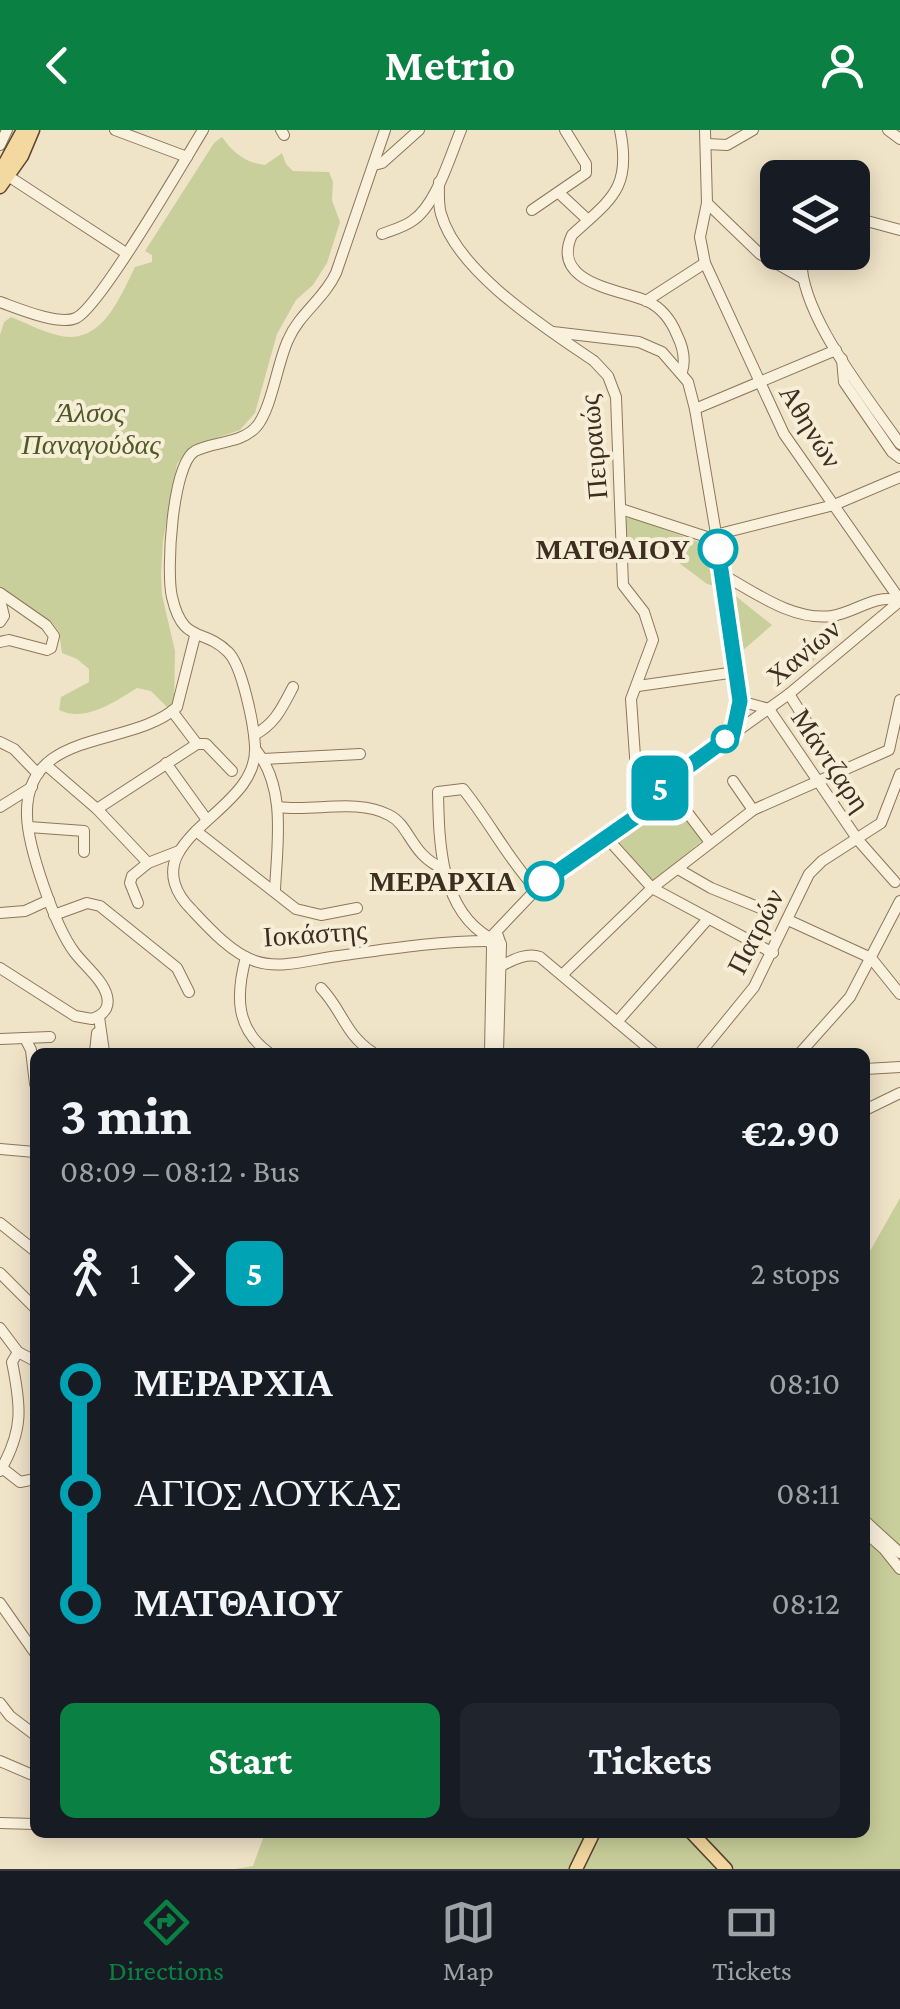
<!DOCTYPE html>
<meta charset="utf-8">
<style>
:root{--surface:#171b24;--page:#20242c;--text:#f1f3f6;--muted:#9ea1a6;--line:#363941;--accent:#0b8043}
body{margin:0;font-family:"Crimson Pro",serif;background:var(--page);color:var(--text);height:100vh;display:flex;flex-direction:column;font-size:38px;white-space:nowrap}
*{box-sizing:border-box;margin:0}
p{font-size:32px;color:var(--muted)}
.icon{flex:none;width:55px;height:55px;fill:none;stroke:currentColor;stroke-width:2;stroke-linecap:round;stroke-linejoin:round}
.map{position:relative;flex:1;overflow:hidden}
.details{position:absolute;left:30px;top:918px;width:840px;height:790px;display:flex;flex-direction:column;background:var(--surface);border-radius:15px;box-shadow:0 5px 25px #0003}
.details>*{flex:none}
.badge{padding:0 20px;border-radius:15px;font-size:35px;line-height:65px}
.controls{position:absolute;left:760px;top:30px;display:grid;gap:20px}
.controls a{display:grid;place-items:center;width:110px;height:110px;border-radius:15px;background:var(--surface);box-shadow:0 5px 25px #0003;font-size:50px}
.map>.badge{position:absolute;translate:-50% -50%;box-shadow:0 0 0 5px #fff}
.legs{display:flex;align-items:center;gap:15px;height:110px;padding:0 30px;font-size:32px}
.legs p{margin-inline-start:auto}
.overview{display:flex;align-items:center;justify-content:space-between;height:170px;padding:0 30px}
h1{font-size:55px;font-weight:700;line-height:75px}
.cta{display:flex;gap:20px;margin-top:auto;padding:20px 30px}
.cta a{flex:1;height:115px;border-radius:15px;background:var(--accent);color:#fff;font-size:40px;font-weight:700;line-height:115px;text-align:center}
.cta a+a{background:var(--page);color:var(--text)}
ul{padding:0 30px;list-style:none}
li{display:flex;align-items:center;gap:35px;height:110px;font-size:38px}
li i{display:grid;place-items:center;width:15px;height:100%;margin:0 12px;background:currentColor}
li i::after{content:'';width:25px;height:25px;margin:-12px;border:8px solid;border-radius:50%;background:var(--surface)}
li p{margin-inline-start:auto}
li:first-child i{background:linear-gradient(#0000 50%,currentColor 0)}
li:last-child i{background:linear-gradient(currentColor 50%,#0000 0)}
header{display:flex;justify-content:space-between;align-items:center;height:130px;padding:0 30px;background:var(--accent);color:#fff;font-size:45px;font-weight:700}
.dock{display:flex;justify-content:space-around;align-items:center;height:140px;border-top:2px solid var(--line);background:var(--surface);font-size:28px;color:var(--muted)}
.dock a{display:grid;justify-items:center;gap:5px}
.dock .selected{color:var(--accent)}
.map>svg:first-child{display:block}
.green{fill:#c9cf9b}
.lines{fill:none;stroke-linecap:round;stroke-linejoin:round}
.minor-casing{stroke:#8d765c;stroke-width:12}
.major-casing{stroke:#5b4430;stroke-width:15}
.minor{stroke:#faf1dc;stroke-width:10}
.major{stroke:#f3d9a0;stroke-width:12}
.line-1-casing{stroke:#fff;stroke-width:22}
.line-1{stroke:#00a3b4;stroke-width:15}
.stop-1-dot{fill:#fff;stroke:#00a3b4;stroke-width:5}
.labels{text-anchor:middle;stroke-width:8;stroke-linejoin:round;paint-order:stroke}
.park-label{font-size:28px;font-style:italic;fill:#4d5a26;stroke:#f7eed8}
.street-label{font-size:28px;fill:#3d2e20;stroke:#f7eed8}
.stop-label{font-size:28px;font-weight:bold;fill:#3d2e20;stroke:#f7eed8;text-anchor:end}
</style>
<header><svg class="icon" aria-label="back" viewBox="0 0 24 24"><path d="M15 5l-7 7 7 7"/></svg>Metrio<svg class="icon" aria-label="person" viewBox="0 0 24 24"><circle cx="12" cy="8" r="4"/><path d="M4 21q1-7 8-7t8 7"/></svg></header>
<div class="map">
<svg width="900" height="1739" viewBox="0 0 900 1739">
<rect width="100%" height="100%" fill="#f0e4c8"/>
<g class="green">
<path d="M222,7C233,23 246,33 265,35L282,23L286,34L293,41L329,42L333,52L332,70L340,92L327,133L313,155L296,170L277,204L255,283L240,300L190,317L177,334L163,411L161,443L162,465L175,521L174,573L169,579L151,561L137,558C116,571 85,593 59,580L61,567L89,552V539L77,529L62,523L59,502L53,494L0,458V205L4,192L11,187C26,193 41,201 57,205C101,217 119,169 135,137L152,132V125L145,121L214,13Z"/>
<polygon points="629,387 702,413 715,456 707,454 650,411 626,410 626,389"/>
<polygon points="728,460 772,495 741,522"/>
<polygon points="824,500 834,513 808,535 797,522"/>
<polygon points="674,669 704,709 653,752 619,712"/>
<polygon points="900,1068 900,1739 235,1739 253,1736 265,1703 865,1702 865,1130"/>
</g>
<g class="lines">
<g class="minor-casing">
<g id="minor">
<polyline points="115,0 187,27"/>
<polyline points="281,0 284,5"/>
<path d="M385,0L336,143C324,169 299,184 288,210C277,234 272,277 257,296C242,314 214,311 195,321C172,334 166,442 172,467C183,515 203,497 228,522C242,535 254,595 255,616C258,664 198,687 178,724C167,744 176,764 191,779C208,797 231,823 255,831C280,840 313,829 338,826C388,819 439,811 489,811"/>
<path d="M620,0C632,59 611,69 572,105C550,153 618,159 647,171C662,178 671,190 677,205C683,217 686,229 682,242"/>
<polyline points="705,0 707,73 700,107 705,133 784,304 900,470"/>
<polyline points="888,0 900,9"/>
<polyline points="706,14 727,15 753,0"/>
<polyline points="0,15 7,0"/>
<polyline points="374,35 382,33 419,0"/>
<polyline points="2,42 126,123"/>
<path d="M439,52C439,62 438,74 441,84C458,143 546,198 594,231L608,246L616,267L623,455L644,482L653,510L631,569L639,684"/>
<polyline points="559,63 588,90"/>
<polyline points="707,73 760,124 802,148"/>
<polyline points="532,80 586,43 586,34 565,0"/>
<polyline points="852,87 900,100"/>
<path d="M382,104C392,100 404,97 412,91C436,76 450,26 461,0"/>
<path d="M802,122C794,178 869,269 900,314"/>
<polyline points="646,171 705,133"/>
<path d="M0,172C17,178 59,196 76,188C100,177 184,31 203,0"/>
<polyline points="553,202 639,212 662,222 688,252 695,279 723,445 740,571 733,604"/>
<polyline points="842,229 844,252 892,322 900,328"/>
<polyline points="695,279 836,220"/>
<polyline points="621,379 716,410"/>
<polyline points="715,405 834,375 900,347"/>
<path d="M723,445C756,463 793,491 832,486C857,482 875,463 900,471"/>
<polyline points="0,463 46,495 54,506 51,518 47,520 9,510 0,512"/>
<polyline points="0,470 4,486 0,492"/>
<polyline points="638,556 736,542"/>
<polyline points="789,564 838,642"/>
<polyline points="740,571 769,579 858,710 895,752"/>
<polyline points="172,581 197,614"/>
<path d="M254,605C275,594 282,578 293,557"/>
<polyline points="0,612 14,619 38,644"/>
<polyline points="197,614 206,614 232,641"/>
<path d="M256,620C287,659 277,714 275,760"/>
<polyline points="263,629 360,624"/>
<polyline points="166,633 207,690"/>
<polyline points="46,635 97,679 148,733 179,721"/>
<polyline points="733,651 753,680"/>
<polyline points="665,653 709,711"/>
<polyline points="0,677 32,657"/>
<path d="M279,677C313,682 357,668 389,685C411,696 410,725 444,739"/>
<polyline points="97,679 197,614"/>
<polyline points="29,697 84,701 84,722"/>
<polyline points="196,701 296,779 321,785 357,778"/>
<polyline points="606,707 652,758 773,823"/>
<polyline points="678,739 711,758 770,782"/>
<polyline points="138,773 130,753 132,746 148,733"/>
<polyline points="0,783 25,781 49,770"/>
<polyline points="54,785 87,773 100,776 177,838 189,862"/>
<polyline points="788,790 871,828 900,864"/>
<polyline points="490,808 548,747 639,684 665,653 789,564 900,471"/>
<path d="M490,809L492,817L501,815L498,806L490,808C440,780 439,712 438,662L463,659C489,691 508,729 536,759"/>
<path d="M246,827C236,864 235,898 268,922"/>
<path d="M0,838L75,886L92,889C103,885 110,879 107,866C103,850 85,836 75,823C55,797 28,718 27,686C24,597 131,619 177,577L195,506"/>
<path d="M492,840C507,834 524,821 540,827L653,922"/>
<polyline points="562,845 652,758 753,680 889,620 900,570"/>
<path d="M321,858C343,881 344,903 372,922"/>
<polyline points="99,887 104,922"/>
<polyline points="617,892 707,790"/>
<polyline points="25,908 31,920 35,954"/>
<polyline points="0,909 50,907"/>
<polyline points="95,922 97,903"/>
<polyline points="490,922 492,817"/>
<polyline points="498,922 501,814"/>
<polyline points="701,922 754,857 809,744 822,731 881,693 900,644"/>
<polyline points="801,922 850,867 900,771"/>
<polyline points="865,939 900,937"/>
<polyline points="865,980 900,963"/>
<polyline points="0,1019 35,1022"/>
<polyline points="0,1093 35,1121"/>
<polyline points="0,1143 35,1178"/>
<polyline points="0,1198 18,1222 35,1231"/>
<polyline points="2,1338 20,1352 35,1349"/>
<path d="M0,1341C24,1300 21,1276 12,1232L18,1222"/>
<polyline points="865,1391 900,1423"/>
<polyline points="865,1402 884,1419 900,1439"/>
<polyline points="0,1473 35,1523"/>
<polyline points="0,1573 10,1586 35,1605"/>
<polyline points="0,1631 35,1646"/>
<polyline points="0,1693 35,1694"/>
</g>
</g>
<g class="major-casing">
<g id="major">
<polyline points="0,42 23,0"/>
<polyline points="0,57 22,26 33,0"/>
<polyline points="691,1702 726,1739"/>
<polyline points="576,1739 594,1702"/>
</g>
</g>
<use href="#minor" class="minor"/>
<use href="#major" class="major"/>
</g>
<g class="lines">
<g class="line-1-casing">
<polyline id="line-1" points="544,751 640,684 666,653 733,604 740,571 718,419"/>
</g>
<use href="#line-1" class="line-1"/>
</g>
<g class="stop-1-dot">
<circle cx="718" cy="419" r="18"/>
<circle cx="725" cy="609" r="12"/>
<circle cx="544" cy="751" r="18"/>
</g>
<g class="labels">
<g class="park-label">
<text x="91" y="292">Άλσος<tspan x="91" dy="32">Παναγούδας</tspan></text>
</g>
<g class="street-label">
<text transform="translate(811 296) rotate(58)" y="10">Αθηνών</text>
<text transform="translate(593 317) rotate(-95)" y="10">Πειραιώς</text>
<text transform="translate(803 522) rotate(-40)" y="10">Χανίων</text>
<text transform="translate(831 630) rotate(56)" y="10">Μάντζαρη</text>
<text transform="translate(755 801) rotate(-63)" y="10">Πατρών</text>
<text transform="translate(315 803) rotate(-4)" y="10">Ιοκάστης</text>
</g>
<g class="stop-label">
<text x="690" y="429">ΜΑΤΘΑΙΟΥ</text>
<text x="516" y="761">ΜΕΡΑΡΧΙΑ</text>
</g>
</g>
</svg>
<div class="controls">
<a><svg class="icon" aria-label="layers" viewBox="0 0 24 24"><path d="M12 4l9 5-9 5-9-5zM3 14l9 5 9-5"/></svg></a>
</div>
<b class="badge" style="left:660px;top:658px;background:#00a3b4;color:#fff">5</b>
<section class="details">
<div class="overview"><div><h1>3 min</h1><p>08:09 – 08:12 · Bus</p></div><b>€2.90</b></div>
<div class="legs"><svg class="icon" aria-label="walk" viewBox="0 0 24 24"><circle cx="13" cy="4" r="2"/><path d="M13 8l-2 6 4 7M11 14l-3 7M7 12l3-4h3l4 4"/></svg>1<svg class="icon" aria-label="forward" viewBox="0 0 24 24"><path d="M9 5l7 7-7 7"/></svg><b class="badge" style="background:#00a3b4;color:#fff">5</b><p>2 stops</p></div>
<ul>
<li><i style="color:#00a3b4"></i><b>ΜΕΡΑΡΧΙΑ</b><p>08:10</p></li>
<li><i style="color:#00a3b4"></i><span>ΑΓΙΟΣ ΛΟΥΚΑΣ</span><p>08:11</p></li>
<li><i style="color:#00a3b4"></i><b>ΜΑΤΘΑΙΟΥ</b><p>08:12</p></li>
</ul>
<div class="cta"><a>Start</a><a>Tickets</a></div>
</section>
</div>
<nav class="dock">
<a class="selected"><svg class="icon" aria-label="directions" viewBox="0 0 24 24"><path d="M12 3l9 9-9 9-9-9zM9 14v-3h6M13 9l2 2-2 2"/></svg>Directions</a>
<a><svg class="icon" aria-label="map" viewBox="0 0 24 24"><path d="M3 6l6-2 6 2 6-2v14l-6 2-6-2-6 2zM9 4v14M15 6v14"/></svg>Map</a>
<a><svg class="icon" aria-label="tickets" viewBox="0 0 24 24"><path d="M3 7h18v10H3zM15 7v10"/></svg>Tickets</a>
</nav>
